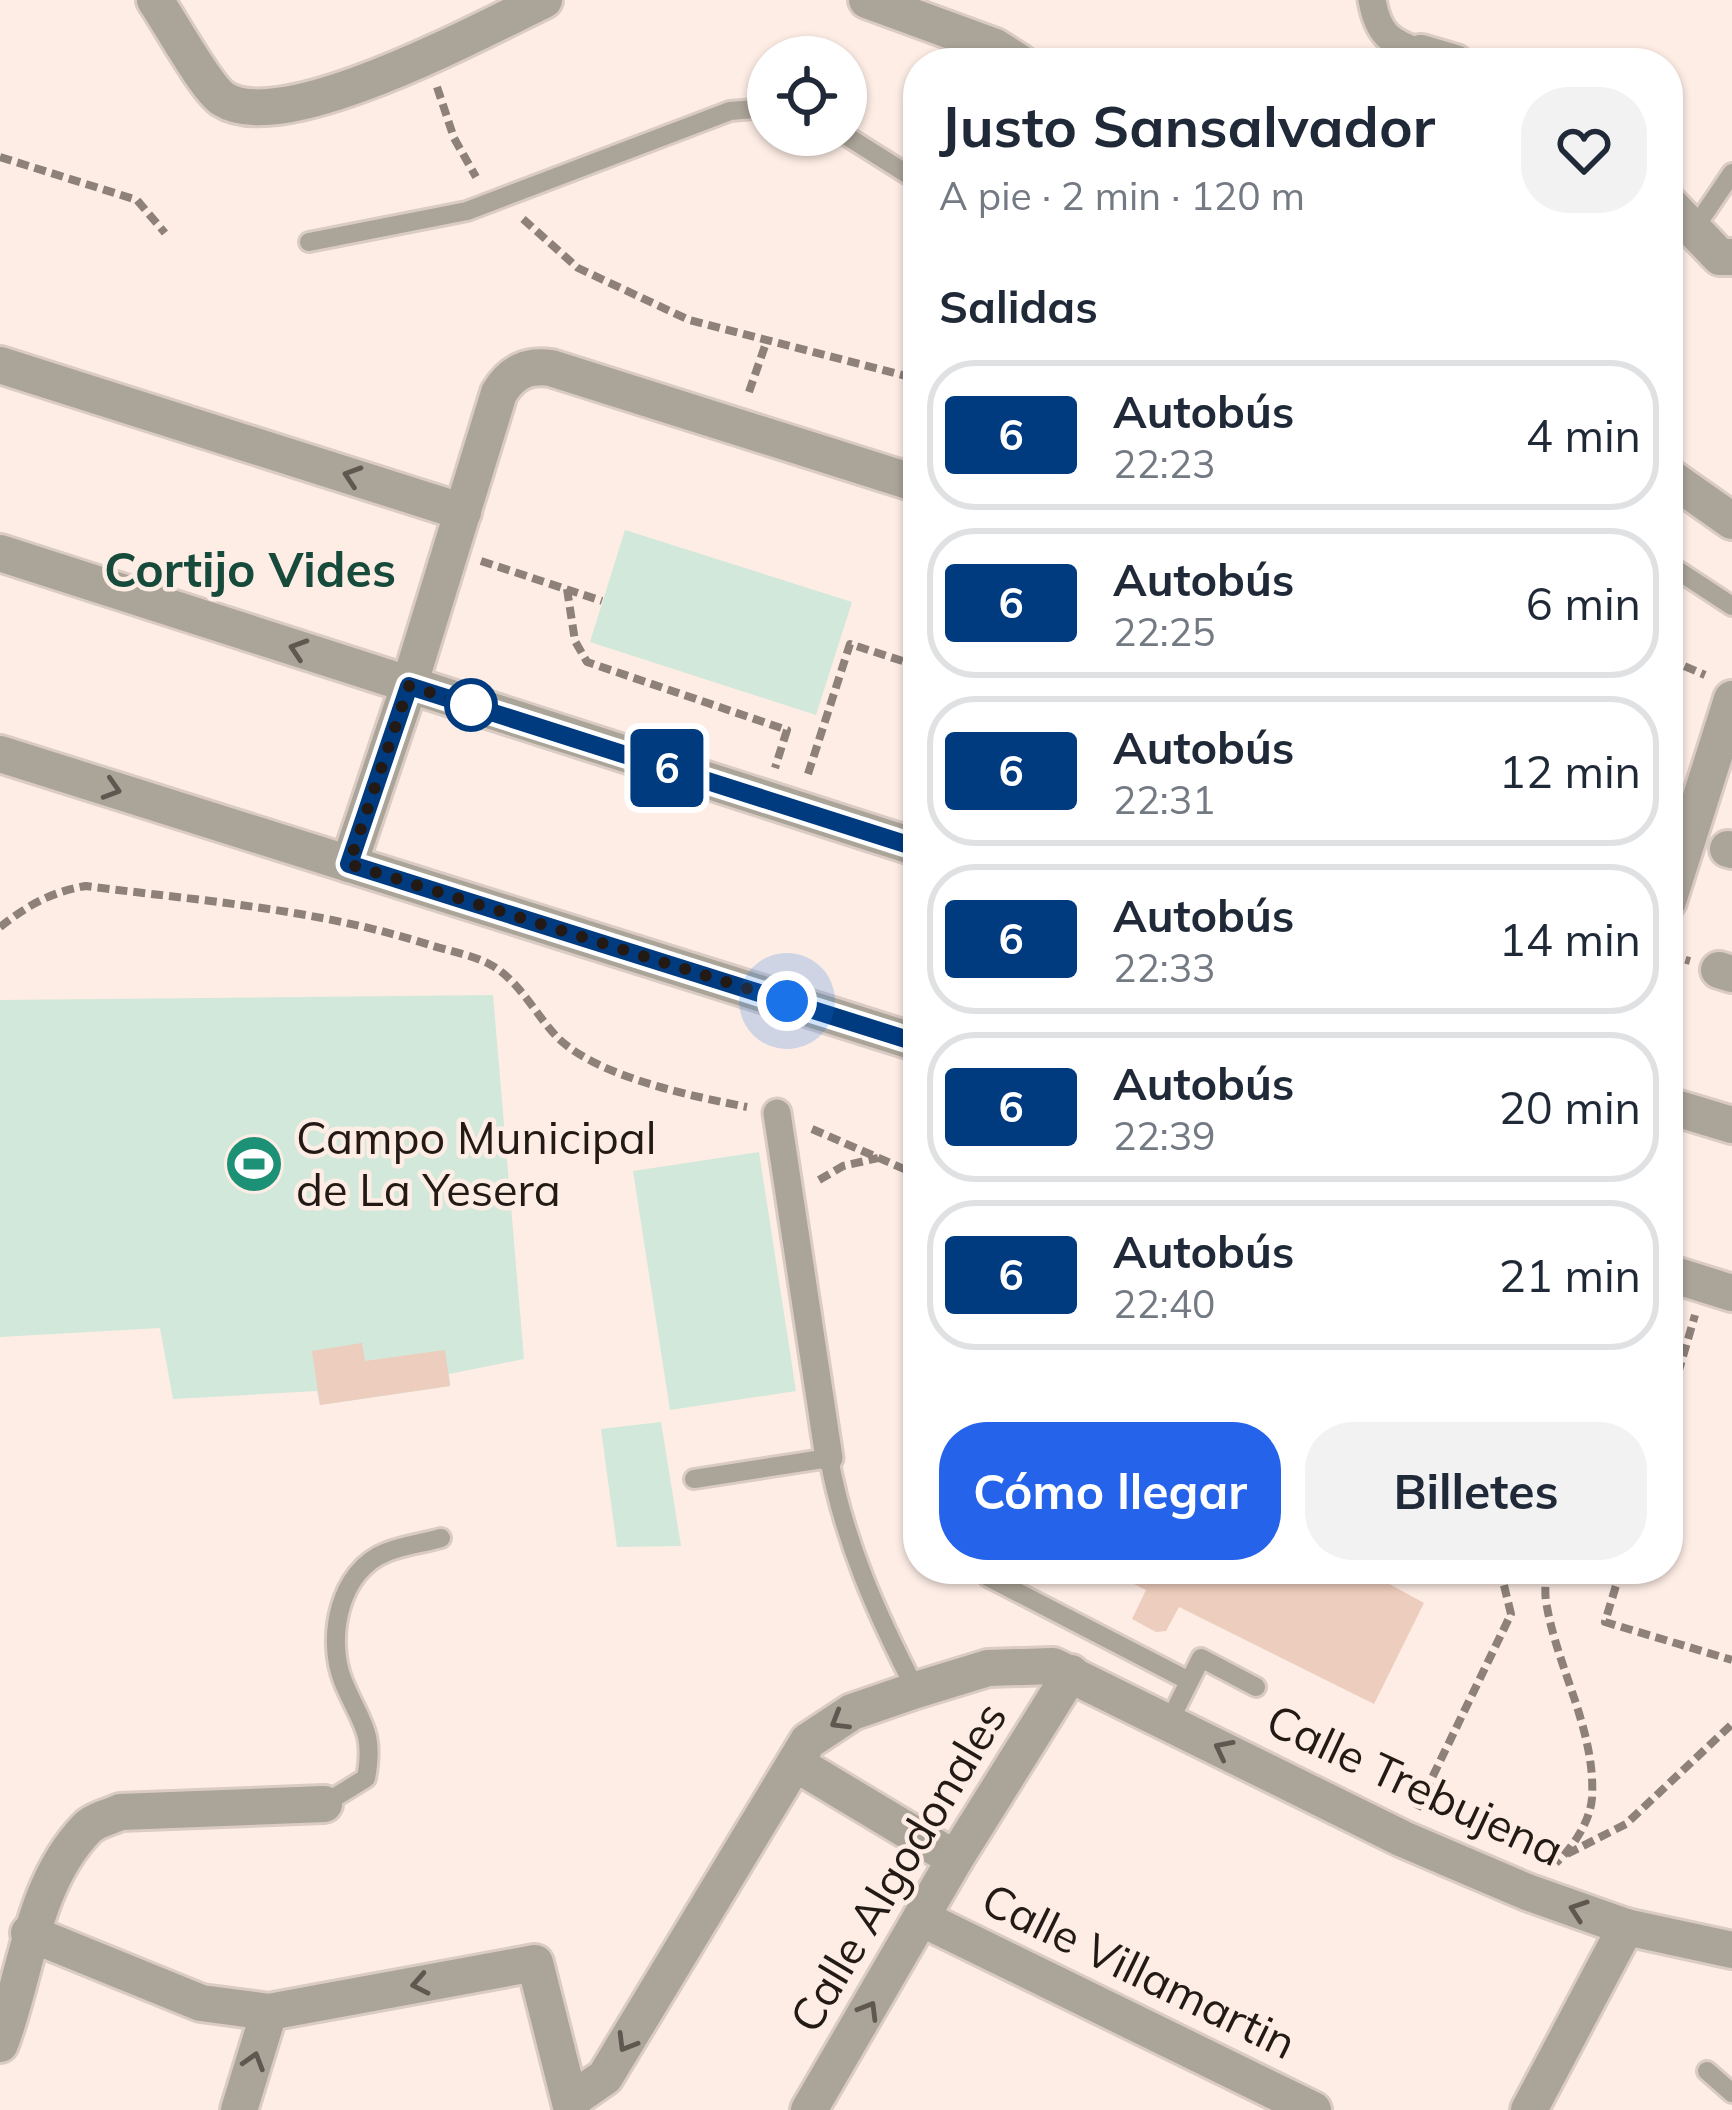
<!DOCTYPE html>
<html lang="es">
<meta charset="utf-8">
<style>
:root{--surface:#fff;--page:#f2f2f3;--text:#1f2937;--muted:#747a83;--line:#e0e1e3;--accent:#2563eb}
body{margin:0;font-family:Mulish,sans-serif;background:var(--page);color:var(--text);height:100vh;display:flex;flex-direction:column;font-size:45px;white-space:nowrap}
*{box-sizing:border-box;margin:0}
p{font-size:39px;color:var(--muted)}
.icon{flex:none;width:66px;height:66px;fill:none;stroke:currentColor;stroke-width:2;stroke-linecap:round;stroke-linejoin:round}
.map{position:relative;flex:1;overflow:hidden}
.drawer{position:absolute;left:903px;top:48px;width:780px;height:1536px;display:flex;flex-direction:column;background:var(--surface);border-radius:48px;box-shadow:0 3px 9px #0004}
.drawer>*{flex:none}
.badge{padding:0 24px;border-radius:9px;font-size:42px;line-height:78px}
.tools{position:absolute;left:747px;top:36px;display:grid;gap:24px}
.tools a{display:grid;place-items:center;width:120px;height:120px;border-radius:50%;background:var(--surface);box-shadow:0 3px 9px #0004;font-size:60px}
.you{position:absolute;width:60px;height:60px;margin:-30px;border:9px solid #fff;border-radius:50%;background:#1a73e8;box-shadow:0 0 0 18px #1a73e833}
.map>.badge{position:absolute;translate:-50% -50%;box-shadow:0 0 0 6px #fff}
h2{padding:0 36px;font-size:45px;line-height:108px}
.round{display:grid;place-items:center;flex:none;width:126px;height:126px;border-radius:48px;background:var(--page)}
.headline{display:flex;align-items:center;justify-content:space-between;height:204px;padding:0 36px}
h1{font-size:57px;font-weight:700;line-height:90px}
.cta{display:flex;gap:24px;margin-top:auto;padding:24px 36px}
.cta a{flex:1;height:138px;border-radius:48px;background:var(--accent);color:#fff;font-size:48px;font-weight:700;line-height:138px;text-align:center}
.cta a+a{background:var(--page);color:var(--text)}
ul{padding:0;list-style:none}
li{display:flex;align-items:center;gap:36px;height:150px;margin:0 24px 18px;padding:0 12px;border:6px solid var(--line);border-radius:48px}
li div{flex:1}
li b{display:block;font-size:45px}
li em{font-style:normal}
li .badge{min-width:132px;font-weight:700;text-align:center}
.map>svg:first-child{display:block}
.green{fill:#d2e8da}
.building{fill:#edcdbd}
.lines{fill:none;stroke-linecap:round;stroke-linejoin:round}
.service-casing{stroke:#dacbc4;stroke-width:24}
.pedestrian-casing{stroke:#dacbc4;stroke-width:33}
.minor-casing{stroke:#dacbc4;stroke-width:42}
.path{stroke:#8d817a;stroke-width:8;stroke-dasharray:12 6;stroke-linecap:butt}
.service{stroke:#aba498;stroke-width:18}
.pedestrian{stroke:#aba498;stroke-width:27}
.minor{stroke:#aba498;stroke-width:36}
.oneway{stroke:#605850}
.line-casing{stroke:#fff;stroke-width:27}
.line{stroke:#003b80;stroke-width:18}
.walk{stroke:#231a15;stroke-width:12;stroke-dasharray:0 21.6}
.stop-dot{fill:#fff;stroke:#003b80;stroke-width:6}
.labels{text-anchor:middle;stroke-width:9;stroke-linejoin:round;paint-order:stroke}
.poi-label{font-size:45px;fill:#231a15;stroke:#fdede5;text-anchor:start}
.street-label{font-size:45px;fill:#231a15;stroke:#fdede5}
.neighbourhood-label{font-size:48px;font-weight:bold;fill:#164a3b;stroke:#fdede5}
</style>
<div class="map">
<svg width="1732" height="2110" viewBox="0 0 1732 2110">
<rect width="100%" height="100%" fill="#fdede5"/>
<g class="green">
<polygon points="625,530 852,602 816,715 590,642"/>
<polygon points="493,995 524,1359 449,1374 450,1386 320,1405 317,1391 173,1399 160,1328 0,1337 0,1000"/>
<polygon points="759,1152 796,1391 670,1410 633,1171"/>
<polygon points="661,1422 681,1546 617,1547 601,1429"/>
</g>
<g class="building">
<polygon points="362,1343 365,1361 445,1350 450,1386 320,1405 312,1351"/>
<polygon points="1104,1569 1362,1569 1424,1603 1374,1704 1179,1607 1166,1631 1156,1632 1132,1619 1146,1590"/>
</g>
<g class="lines">
<g class="service-casing">
<g id="service">
<polyline points="845,135 918,181"/>
<polyline points="1692,232 1732,173"/>
<polyline points="309,242 467,211 730,111 768,108"/>
<polyline points="1668,564 1732,606"/>
<path d="M694,1479L829,1458C844,1541 877,1615 916,1690"/>
<polyline points="985,1569 988,1577 1189,1681"/>
<polyline points="1169,1722 1201,1658 1256,1687"/>
<path d="M324,1804L366,1778C375,1730 360,1723 343,1681C326,1638 339,1570 387,1552C404,1545 424,1543 441,1538"/>
<polyline points="1707,2071 1732,2093"/>
</g>
</g>
<g class="pedestrian-casing">
<g id="pedestrian">
<path d="M1372,0C1378,34 1389,42 1421,53"/>
<polyline points="777,1113 829,1458"/>
</g>
</g>
<g class="minor-casing">
<g id="minor">
<path d="M155,0C170,22 206,88 223,99C283,138 483,29 544,0"/>
<polyline points="867,0 995,47 1020,63"/>
<polyline points="1421,53 1455,63"/>
<polyline points="1668,203 1720,257 1732,257"/>
<polyline points="0,365 463,512"/>
<polyline points="1668,476 1732,521"/>
<polyline points="0,553 918,848"/>
<polyline points="0,754 918,1043"/>
<polyline points="1728,849 1732,850"/>
<path d="M349,864L409,686L499,393C512,372 527,365 551,368L918,484"/>
<polyline points="1668,901 1732,699"/>
<polyline points="1719,970 1732,974"/>
<polyline points="1679,1109 1732,1125"/>
<polyline points="1668,1273 1732,1293"/>
<polyline points="795,1763 955,1859"/>
<polyline points="923,1919 1313,2110"/>
<polyline points="29,1933 201,2003 269,2012 535,1963 572,2110"/>
<path d="M0,2044C27,1974 31,1886 87,1828C95,1820 110,1817 120,1812L324,1804"/>
<polyline points="570,2101 605,2077 808,1741 852,1712 916,1690 988,1668 1053,1666 1403,1839 1527,1892 1626,1927 1732,1950"/>
<polyline points="239,2110 269,2012"/>
<polyline points="809,2110 955,1859 1071,1673"/>
<polyline points="1529,2110 1626,1927"/>
</g>
</g>
<g class="path">
<polyline points="437,87 454,138 476,177"/>
<polyline points="0,157 137,200 165,233"/>
<polyline points="523,219 578,268 689,320 918,379"/>
<polyline points="749,392 767,340"/>
<polyline points="481,561 602,601"/>
<polyline points="567,589 575,641 587,662 787,730 775,768"/>
<polyline points="1668,659 1705,675"/>
<polyline points="808,774 850,644 918,666"/>
<path d="M0,927C28,905 51,892 86,886C202,901 318,909 430,945C449,951 473,955 491,965C520,981 536,1016 559,1039C601,1078 692,1096 747,1107"/>
<polyline points="1668,955 1690,961"/>
<polyline points="812,1129 918,1175"/>
<polyline points="819,1180 843,1166 878,1158"/>
<polyline points="1668,1408 1695,1315"/>
<path d="M1546,1569C1546,1581 1544,1595 1547,1607C1558,1669 1596,1732 1592,1798C1590,1822 1573,1847 1556,1863"/>
<polyline points="1621,1569 1605,1622 1732,1660"/>
<polyline points="1417,1809 1511,1614 1500,1569"/>
<polyline points="1567,1854 1626,1824 1732,1724"/>
</g>
<use href="#service" class="service"/>
<use href="#pedestrian" class="pedestrian"/>
<use href="#minor" class="minor"/>
</g>
<defs><path id="oneway-chevron" d="M-2-3.5L2.5 0L-2 3.5" fill="none" stroke-width="1.6" stroke-linecap="round" stroke-linejoin="round" transform="scale(3)"/></defs>
<g class="oneway">
<use href="#oneway-chevron" transform="translate(352 476) rotate(-162)"/>
<use href="#oneway-chevron" transform="translate(298 649) rotate(-162)"/>
<use href="#oneway-chevron" transform="translate(112 789) rotate(17)"/>
<use href="#oneway-chevron" transform="translate(839 1721) rotate(149)"/>
<use href="#oneway-chevron" transform="translate(1223 1749) rotate(-153)"/>
<use href="#oneway-chevron" transform="translate(1578 1910) rotate(-161)"/>
<use href="#oneway-chevron" transform="translate(420 1984) rotate(169)"/>
<use href="#oneway-chevron" transform="translate(869 2010) rotate(-59)"/>
<use href="#oneway-chevron" transform="translate(626 2043) rotate(121)"/>
<use href="#oneway-chevron" transform="translate(254 2061) rotate(-73)"/>
</g>
<g class="lines">
<g class="line-casing">
<polyline id="line" points="918,848 409,686 349,864 918,1043"/>
</g>
<use href="#line" class="line"/>
<polyline class="walk" points="471,705 409,686 349,864 787,1001"/>
</g>
<defs>
<g id="stadium-disc" transform="scale(3)"><circle r="9.5" fill="#1d9175" stroke="#fdede5"/><path d="M0-5a6.5 5 0 1 0 0 10a6.5 5 0 1 0 0-10ZM-3.5-1.8h7v3.6h-7Z" fill="#fff"/></g>
</defs>
<g fill-rule="evenodd">
<use href="#stadium-disc" x="254" y="1164"/>
</g>
<circle class="stop-dot" cx="471" cy="705" r="24"/>
<g class="labels">
<g class="poi-label">
<text x="296" y="1154">Campo Municipal<tspan x="296" dy="52">de La Yesera</tspan></text>
</g>
<g class="street-label">
<text transform="translate(1415 1785) rotate(25)" y="16">Calle Trebujena</text>
<text transform="translate(898 1867) rotate(-59)" y="16">Calle Algodonales</text>
<text transform="translate(1139 1971) rotate(26)" y="16">Calle Villamartin</text>
</g>
<g class="neighbourhood-label">
<text x="250" y="587">Cortijo Vides</text>
</g>
</g>
</svg>
<div class="tools">
<a><svg class="icon" aria-label="locate" viewBox="0 0 24 24"><circle cx="12" cy="12" r="6"/><path d="M12 2v4M12 18v4M2 12h4M18 12h4"/></svg></a>
</div>
<div class="you" style="left:787px;top:1001px"></div>
<b class="badge" style="left:667px;top:768px;background:#003b80;color:#fff">6</b>
<section class="drawer">
<div class="headline"><div><h1>Justo Sansalvador</h1><p>A pie · 2 min · 120 m</p></div><a class="round"><svg class="icon" aria-label="heart" viewBox="0 0 24 24"><path d="M12 20l-8-8c-3-5 5-10 8-4 3-6 11-1 8 4z"/></svg></a></div>
<h2>Salidas</h2>
<ul>
<li><span class="badge" style="background:#003b80;color:#fff">6</span><div><b>Autobús</b><p>22:23</p></div><em>4 min</em></li>
<li><span class="badge" style="background:#003b80;color:#fff">6</span><div><b>Autobús</b><p>22:25</p></div><em>6 min</em></li>
<li><span class="badge" style="background:#003b80;color:#fff">6</span><div><b>Autobús</b><p>22:31</p></div><em>12 min</em></li>
<li><span class="badge" style="background:#003b80;color:#fff">6</span><div><b>Autobús</b><p>22:33</p></div><em>14 min</em></li>
<li><span class="badge" style="background:#003b80;color:#fff">6</span><div><b>Autobús</b><p>22:39</p></div><em>20 min</em></li>
<li><span class="badge" style="background:#003b80;color:#fff">6</span><div><b>Autobús</b><p>22:40</p></div><em>21 min</em></li>
</ul>
<div class="cta"><a>Cómo llegar</a><a>Billetes</a></div>
</section>
</div>
